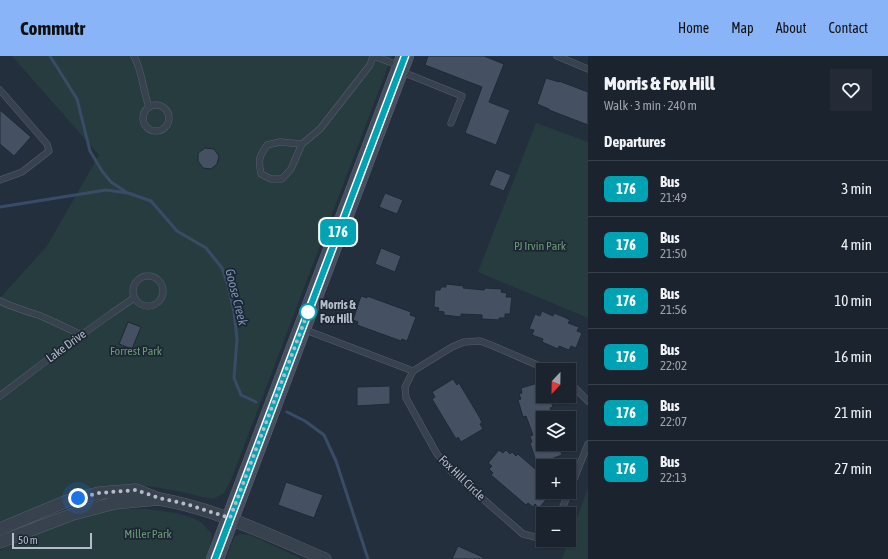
<!DOCTYPE html>
<meta charset="utf-8">
<style>
:root{--surface:#1b232e;--page:#242b36;--text:#f1f3f6;--muted:#a0a4aa;--line:#39404a;--accent:#8ab4f8}
body{margin:0;font-family:"Asap Condensed",sans-serif;background:var(--page);color:var(--text);height:100vh;display:flex;flex-direction:column;font-size:15px;white-space:nowrap}
*{box-sizing:border-box;margin:0}
p{font-size:13px;color:var(--muted)}
.icon{flex:none;width:22px;height:22px;fill:none;stroke:currentColor;stroke-width:2;stroke-linecap:round;stroke-linejoin:round}
.map{position:relative;flex:1;overflow:hidden}
.drawer{display:flex;flex-direction:column;background:var(--surface);width:300px}
.drawer>*{flex:none}
.badge{padding:0 8px;border-radius:6px;font-size:14px;line-height:26px}
.needle{width:26px;rotate:202deg}
.controls{position:absolute;left:536px;top:307px;display:grid;gap:8px}
.controls a{display:grid;place-items:center;width:40px;height:40px;border-radius:0px;background:var(--surface);box-shadow:0 1px 3px #0004,0 0 0 1px var(--line);font-size:20px}
.scale{position:absolute;left:12px;bottom:10px;width:80px;box-sizing:border-box;padding-left:4px;border:2px solid #b4bcc9;border-top:0;font-size:11px;line-height:14px;white-space:nowrap;color:#b4bcc9;-webkit-text-stroke:3px #1d2633;paint-order:stroke}
.you{position:absolute;width:20px;height:20px;margin:-10px;border:3px solid #fff;border-radius:50%;background:#1a73e8;box-shadow:0 0 0 6px #1a73e833}
.map>.badge{position:absolute;translate:-50% -50%;box-shadow:0 0 0 2px #fff}
h2{padding:0 16px;font-size:15px;line-height:36px}
.round{display:grid;place-items:center;flex:none;width:42px;height:42px;border-radius:0px;background:var(--page)}
.overview{display:flex;align-items:center;justify-content:space-between;height:68px;padding:0 16px}
h1{font-size:19px;font-weight:800;line-height:30px}
ul{padding:0;list-style:none}
li{display:flex;align-items:center;gap:12px;height:56px;padding:0 16px;border-top:1px solid var(--line)}
li div{flex:1}
li b{display:block;font-size:15px}
li em{font-style:normal}
li .badge{min-width:44px;font-weight:700;text-align:center}
header{display:flex;align-items:center;gap:24px;box-sizing:border-box;height:56px;padding:0 20px;background:var(--accent);color:#111}
header strong{font-size:19px}
nav{display:flex;gap:22px;margin-inline-start:auto;font-size:14px}
main{display:flex;flex:1;min-height:0}
.map>svg:first-child{display:block}
.green{fill:#263c3f}
.lines{fill:none;stroke-linecap:round;stroke-linejoin:round}
.stream{stroke:#394c67;stroke-width:3}
.building{fill:#455162;stroke:#1f2835}
.lane-casing{stroke:#565f6c;stroke-width:7}
.street-casing{stroke:#565f6c;stroke-width:13}
.secondary-casing{stroke:#565f6c;stroke-width:18}
.lane{stroke:#38414e;stroke-width:6}
.street{stroke:#38414e;stroke-width:12}
.secondary{stroke:#465061;stroke-width:17}
.line-casing{stroke:#fff;stroke-width:9}
.line{stroke:#00a3b4;stroke-width:6}
.walk{stroke:#b4bcc9;stroke-width:4;stroke-dasharray:0 7.2}
.stop-dot{fill:#fff;stroke:#00a3b4;stroke-width:2}
.labels{text-anchor:middle;stroke-width:3.5;stroke-linejoin:round;paint-order:stroke}
.park-label{font-size:12px;fill:#6b9a76;stroke:#1d2633}
.stop-label{font-size:12px;font-weight:bold;fill:#b4bcc9;stroke:#1d2633;text-anchor:start}
.street-label{font-size:12px;fill:#b4bcc9;stroke:#1d2633}
.water-label{font-size:13px;font-style:italic;fill:#7c92b1;stroke:#1d2633}
</style>
<header>
<strong>Commutr</strong>
<nav><a>Home</a><a>Map</a><a>About</a><a>Contact</a></nav>
</header>
<main>
<div class="map">
<svg width="588" height="503" viewBox="0 0 588 503">
<rect width="100%" height="100%" fill="#242f3e"/>
<g class="green">
<polygon points="12,0 392,0 231,424 224,437 213,443 202,441 178,435 148,430 111,431 0,468 0,242 47,190 99,99"/>
<polygon points="536,67 588,86 588,262 478,216"/>
<polygon points="588,432 588,503 562,503"/>
<polygon points="116,453 148,453 176,457 193,462 202,467 212,478 210,491 205,503 0,503 0,495 4,492 66,465 93,457"/>
<polygon points="240,478 250,479 302,503 226,503 234,481"/>
</g>
<g class="lines">
<g class="stream">
<polyline points="50,0 77,43 90,95 102,115 111,126 126,136"/>
<polyline points="0,151 106,134 128,137 151,145 177,175 206,192 222,212 228,229 234,256 237,283 234,322 241,339 256,346"/>
<polyline points="287,356 305,365 324,379 336,405 368,503"/>
</g>
</g>
<g class="building">
<polygon points="428,0 484,0 504,8 489,46 510,54 496,89 465,77 482,31 425,9"/>
<polygon points="546,22 559,26 559,25 588,36 588,69 549,54 549,53 537,48"/>
<polygon points="0,54 31,81 14,100 0,88"/>
<polygon points="205,92 214,93 219,100 217,108 211,113 203,112 198,105 198,97"/>
<polygon points="496,113 511,119 504,135 489,129"/>
<polygon points="385,137 403,144 397,158 379,151"/>
<polygon points="381,192 401,200 395,216 375,208"/>
<polygon points="446,228 464,230 463,232 484,234 485,232 502,233 501,236 507,237 506,241 512,241 510,258 505,258 505,262 499,262 499,264 482,263 482,259 461,258 461,261 444,259 444,256 438,255 439,252 434,251 435,234 440,234 441,231 446,231"/>
<polygon points="361,240 367,242 367,240 411,256 410,259 416,261 407,285 402,283 401,285 357,269 358,266 353,264"/>
<polygon points="542,255 553,260 554,257 564,261 570,264 568,267 579,271 577,275 582,277 576,292 571,290 569,294 559,290 558,293 542,286 543,283 532,279 534,274 529,273 535,258 540,260"/>
<polygon points="128,266 141,271 132,293 119,288"/>
<polygon points="453,323 457,329 459,327 480,362 482,367 480,368 483,373 461,386 458,381 456,383 432,343 435,341 432,336"/>
<polygon points="538,327 539,331 543,330 543,340 549,340 553,351 550,352 552,357 549,358 550,362 543,362 543,388 558,388 562,399 537,408 530,387 532,386 530,380 533,379 526,360 523,361 518,344 521,343 519,338 522,337 521,332"/>
<polygon points="390,330 390,348 357,350 357,331"/>
<polygon points="499,394 503,397 506,394 510,398 512,396 516,400 518,398 543,420 543,436 547,436 550,439 539,452 535,448 533,451 528,447 526,449 491,419 493,417 489,413 492,410 488,407"/>
<polygon points="286,426 323,439 314,462 278,449"/>
<polygon points="458,490 487,503 452,503"/>
</g>
<g class="lines">
<g class="lane-casing">
<g id="lane">
<path d="M134,0C142,14 143,35 149,51"/>
<polyline points="374,0 400,10"/>
<polyline points="557,0 588,13"/>
<polyline points="400,15 462,40 451,67"/>
<polyline points="0,34 47,88 49,95 22,116 0,124"/>
<circle cx="156" cy="62" r="13"/>
<path d="M302,88L280,86L267,89C259,101 258,103 261,118L271,123H282L291,113L302,88L320,73L370,9L373,0"/>
<circle cx="148" cy="235" r="15"/>
<path d="M0,245C12,251 25,255 38,259C53,265 67,272 81,279"/>
<polyline points="303,273 413,315"/>
<polyline points="569,326 588,345"/>
<polyline points="0,340 51,301 112,257 134,242"/>
<polyline points="560,458 588,388"/>
<polyline points="543,479 535,481 523,478 451,415 437,398 406,342 405,331 413,315 452,291 464,286 480,285 491,289 549,314"/>
</g>
</g>
<g class="street-casing">
<g id="street">
<path d="M159,443C217,453 271,480 325,503"/>
<polyline points="0,473 67,445 99,437 136,434 159,443 115,447 73,458 0,486"/>
</g>
</g>
<g class="secondary-casing">
<polyline id="secondary" points="215,503 405,0"/>
</g>
<use href="#lane" class="lane"/>
<use href="#street" class="street"/>
<use href="#secondary" class="secondary"/>
</g>
<g class="lines">
<g class="line-casing">
<polyline id="line" points="215,503 405,0"/>
</g>
<use href="#line" class="line"/>
<polyline class="walk" points="78,442 99,437 136,434 159,442 186,448 230,462 308,256"/>
</g>
<circle class="stop-dot" cx="308" cy="256" r="8"/>
<g class="labels">
<g class="park-label">
<text x="540" y="194">PJ Irvin Park</text>
<text x="136" y="299">Forrest Park</text>
<text x="148" y="482">Miller Park</text>
</g>
<g class="stop-label">
<text x="320" y="253">Morris &amp;<tspan x="320" dy="14">Fox Hill</tspan></text>
</g>
<g class="street-label">
<text transform="translate(66 290) rotate(-36)" y="4">Lake Drive</text>
<text transform="translate(462 422) rotate(44)" y="4">Fox Hill Circle</text>
</g>
<g class="water-label">
<text transform="translate(237 241) rotate(76)" y="5">Goose Creek</text>
</g>
</g>
</svg>
<div class="controls">
<a><svg class="needle" viewBox="-14 -14 28 28"><path d="M0-13l5 13h-10z" fill="#e53935"/><path d="M0 13l5-13h-10z" fill="#a0a4aa"/></svg></a>
<a><svg class="icon" aria-label="layers" viewBox="0 0 24 24"><path d="M12 4l9 5-9 5-9-5zM3 14l9 5 9-5"/></svg></a>
<a>+</a>
<a>−</a>
</div>
<div class="scale">50 m</div>
<div class="you" style="left:78px;top:442px"></div>
<b class="badge" style="left:338px;top:176px;background:#00a3b4;color:#fff">176</b>
</div>
<section class="drawer">
<div class="overview"><div><h1>Morris &amp; Fox Hill</h1><p>Walk · 3 min · 240 m</p></div><a class="round"><svg class="icon" aria-label="heart" viewBox="0 0 24 24"><path d="M12 20l-8-8c-3-5 5-10 8-4 3-6 11-1 8 4z"/></svg></a></div>
<h2>Departures</h2>
<ul>
<li><span class="badge" style="background:#00a3b4;color:#fff">176</span><div><b>Bus</b><p>21:49</p></div><em>3 min</em></li>
<li><span class="badge" style="background:#00a3b4;color:#fff">176</span><div><b>Bus</b><p>21:50</p></div><em>4 min</em></li>
<li><span class="badge" style="background:#00a3b4;color:#fff">176</span><div><b>Bus</b><p>21:56</p></div><em>10 min</em></li>
<li><span class="badge" style="background:#00a3b4;color:#fff">176</span><div><b>Bus</b><p>22:02</p></div><em>16 min</em></li>
<li><span class="badge" style="background:#00a3b4;color:#fff">176</span><div><b>Bus</b><p>22:07</p></div><em>21 min</em></li>
<li><span class="badge" style="background:#00a3b4;color:#fff">176</span><div><b>Bus</b><p>22:13</p></div><em>27 min</em></li>
</ul>
</section>
</main>
